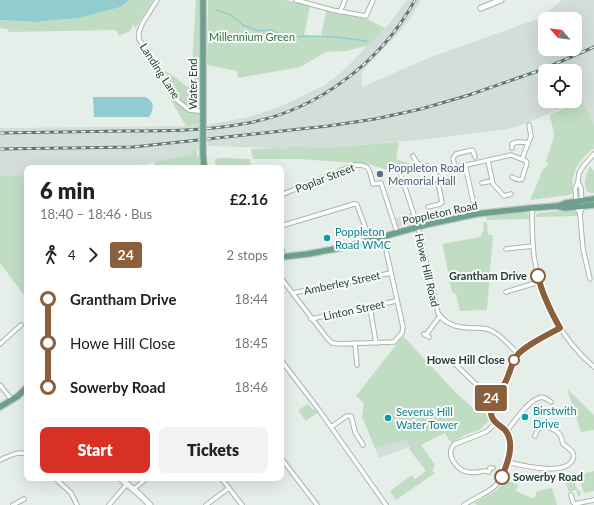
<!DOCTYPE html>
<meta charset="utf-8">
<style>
:root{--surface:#fff;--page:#f2f2f2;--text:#222;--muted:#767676;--accent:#d93025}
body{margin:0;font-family:Lato,sans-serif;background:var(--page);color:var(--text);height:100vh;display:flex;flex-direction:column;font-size:15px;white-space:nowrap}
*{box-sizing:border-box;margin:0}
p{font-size:13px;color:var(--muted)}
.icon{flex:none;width:22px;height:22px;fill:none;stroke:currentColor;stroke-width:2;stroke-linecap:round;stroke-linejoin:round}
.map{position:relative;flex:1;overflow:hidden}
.drawer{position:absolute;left:24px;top:165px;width:260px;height:316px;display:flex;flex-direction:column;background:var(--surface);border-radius:8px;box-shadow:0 4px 16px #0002}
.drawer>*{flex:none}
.badge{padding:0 8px;border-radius:3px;font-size:14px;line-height:26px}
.needle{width:26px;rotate:299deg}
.fabs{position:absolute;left:538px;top:12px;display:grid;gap:8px}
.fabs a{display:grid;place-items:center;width:44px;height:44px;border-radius:8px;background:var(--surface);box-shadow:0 4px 16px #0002;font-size:20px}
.map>.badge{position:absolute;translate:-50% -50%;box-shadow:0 0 0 2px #fff}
.legs{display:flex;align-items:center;gap:6px;height:44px;padding:0 16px;font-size:13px}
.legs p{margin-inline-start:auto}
.headline{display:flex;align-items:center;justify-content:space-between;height:68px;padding:0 16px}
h1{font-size:22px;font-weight:800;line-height:30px}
.action{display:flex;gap:8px;margin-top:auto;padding:8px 16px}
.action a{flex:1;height:46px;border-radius:8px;background:var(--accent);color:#fff;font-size:16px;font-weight:800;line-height:46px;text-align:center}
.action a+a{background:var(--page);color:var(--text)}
ul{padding:0 16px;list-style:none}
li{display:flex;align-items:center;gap:14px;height:44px;font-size:15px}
li i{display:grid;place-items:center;width:6px;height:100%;margin:0 5px;background:currentColor}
li i::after{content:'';width:10px;height:10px;margin:-5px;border:3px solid;border-radius:50%;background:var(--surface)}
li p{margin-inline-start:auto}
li:first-child i{background:linear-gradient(#0000 50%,currentColor 0)}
li:last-child i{background:linear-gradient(currentColor 50%,#0000 0)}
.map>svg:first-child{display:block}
.built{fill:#d4ded8;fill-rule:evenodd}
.green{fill:#c0ddc4}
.water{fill:#91cdcf}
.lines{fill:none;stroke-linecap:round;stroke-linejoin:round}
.stream{stroke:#91cdcf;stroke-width:1.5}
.street-casing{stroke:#a8b6af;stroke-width:5.5}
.secondary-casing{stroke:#a4b9af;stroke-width:7}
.primary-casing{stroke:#c2c9c6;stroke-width:8}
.street{stroke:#fff;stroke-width:3.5}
.secondary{stroke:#fff;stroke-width:5}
.primary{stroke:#6da18d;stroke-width:5.5}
.rail-casing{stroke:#607a70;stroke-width:3}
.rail{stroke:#f6faf8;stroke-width:1.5;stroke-dasharray:4.5;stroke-linecap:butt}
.primary-bridge-casing{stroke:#c2c9c6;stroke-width:8;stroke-linecap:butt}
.primary-bridge{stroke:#6da18d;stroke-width:5.5}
.line-1-casing{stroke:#fff;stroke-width:9}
.line-1{stroke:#8b5e3c;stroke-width:6}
.service-dot{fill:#5c6f8a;stroke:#f6faf8;stroke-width:1.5}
.culture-dot{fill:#0f9aa8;stroke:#f6faf8;stroke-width:1.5}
.stop-1-dot{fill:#fff;stroke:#8b5e3c;stroke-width:2}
.labels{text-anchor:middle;stroke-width:4;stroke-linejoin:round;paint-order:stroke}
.park-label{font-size:11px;fill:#317443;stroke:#f6faf8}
.street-label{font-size:11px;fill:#253f35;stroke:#f6faf8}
.service-label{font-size:11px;fill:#4e5e75;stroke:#f6faf8;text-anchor:start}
.culture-label{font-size:11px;fill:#0d838f;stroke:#f6faf8;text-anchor:start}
.stop-label{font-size:11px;font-weight:bold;fill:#253f35;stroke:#f6faf8;text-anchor:end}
</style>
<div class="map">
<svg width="594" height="505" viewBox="0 0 594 505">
<rect width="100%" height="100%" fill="#e6eee9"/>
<g class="built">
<path d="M407,0H421L410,19L395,37L362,71V87L426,59L540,18L562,0H594V125L584,105V99L524,124L507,129L429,139L324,148L289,146V150L275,148L208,146L207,125L249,117L279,107L325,85L345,69L367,46L378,36L392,20ZM545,19H575V49H545ZM545,71H575V101H545Z"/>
<polygon points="199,124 200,150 191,150 192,154 154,162 127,168 27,168 27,176 0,176 0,128 186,126"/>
<polygon points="411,213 414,223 398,227 395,218"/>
<polygon points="406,440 409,447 379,458 375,448"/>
</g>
<g class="green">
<polygon points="129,0 153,0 138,24 136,28 133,25 130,31 119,36 116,30 9,32 8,29 0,28 0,20 35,22 79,18 119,7"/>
<polygon points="196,0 199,0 199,124 186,126 154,71 160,68 175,77 187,87 191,82"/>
<polygon points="208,0 286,0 310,6 304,36 321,36 326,11 367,19 385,28 378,36 367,46 346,51 326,52 300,67 238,78 237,71 207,65"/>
<path d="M584,99V105L594,125V148C584,156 576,164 573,177C572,182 573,187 572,193L570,195L530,200L533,193L543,169L546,167L548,164L546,161L553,140L554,133L550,116L551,114L572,105Z"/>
<polygon points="399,142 396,159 411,164 413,166 430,170 432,173 427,174 412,170 400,174 368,164 355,163 299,159 253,159 251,149 275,148 289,150 289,146 324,148"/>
<polygon points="191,150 197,150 197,156 200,155 200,168 156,168 154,162 192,154"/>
<polygon points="222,158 249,159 252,168 216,168 215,159"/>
<path d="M590,166L594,171V193C579,194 586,174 590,166Z"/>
<polygon points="0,176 27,176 27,299 0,263"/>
<polygon points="573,210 577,212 579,214 578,216 536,217 536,215 539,213"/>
<polygon points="525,213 528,214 530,216 529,219 486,220 487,217 504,214"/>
<polygon points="487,222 488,235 493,235 487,310 460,311 456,294 452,292 443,247 443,244 480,237 484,229 483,223"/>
<polygon points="403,336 458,395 477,411 488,414 489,421 479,430 465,435 451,443 445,433 421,445 435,465 432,471 435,473 396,500 390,491 412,475 415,479 426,471 409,449 410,448 406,440 375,448 362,417 364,403 356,396"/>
<polygon points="567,389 594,415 594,430 581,432"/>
<polygon points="308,404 312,409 317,411 317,413 306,421 298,410"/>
<polygon points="594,471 594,491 584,493 580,481 575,483 578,491 580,490 581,495 578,496 576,490 569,492 565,479"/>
<polygon points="505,481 509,481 518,485 516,491 534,499 537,491 552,488 557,505 477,505 474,503 496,491"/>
</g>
<g class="water">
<polygon points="0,0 129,0 120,7 79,18 35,22 0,20"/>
<path d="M93,97H145C155,101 154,109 149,117H94Z"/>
</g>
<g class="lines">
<polyline class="stream" points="217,10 231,15 243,25 259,31 272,30 282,36 290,38 304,36 337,37 367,41"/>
<g class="street-casing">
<g id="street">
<polyline points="157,0 142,24 139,32 139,39 178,101 189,110 198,111"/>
<polyline points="296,0 332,10 366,16 373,0"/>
<polyline points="340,12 345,0"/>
<path d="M512,148V144C516,141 523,142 528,143"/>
<path d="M413,156L417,163C422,165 427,165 432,168C437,172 440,194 442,202L440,204L428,207"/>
<polyline points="522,159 531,136 529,125"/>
<polyline points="488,161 493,184 504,196 511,194"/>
<polyline points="465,165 476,214"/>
<polyline points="455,168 453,158 456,154 472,150 473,151 475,157"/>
<path d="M435,172L511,155L526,161L527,163L522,179C518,181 516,179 512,177"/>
<path d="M401,175L418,227L438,313C447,327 461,328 477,328C482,328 487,328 492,331C501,335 511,347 518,354"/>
<polyline points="578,182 581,188 582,207 580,215 583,249 590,279"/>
<polyline points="482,183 492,181"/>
<path d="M281,195L354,165C371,164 369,170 373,184L381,183L397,232"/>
<path d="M532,208C532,224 532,240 534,256C540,299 561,339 594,367"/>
<polyline points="580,214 577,208 575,189 578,182 579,173 584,165 594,154"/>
<polyline points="281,226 354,204 356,204 357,205 370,240"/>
<polyline points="281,246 284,257"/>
<polyline points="506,249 533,246"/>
<polyline points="281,278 327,338 332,343 340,344 394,342 402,333 403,327 383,236"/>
<polyline points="506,292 539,282"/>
<polyline points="293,293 391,273"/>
<polyline points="370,307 376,343"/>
<polyline points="311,319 396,301"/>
<polyline points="424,334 429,337"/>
<polyline points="426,335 440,316"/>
<polyline points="355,343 357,365"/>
<polyline points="0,344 21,325"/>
<polyline points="281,360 319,410 386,505"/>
<polyline points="453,362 480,388 490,392 494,392 501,388 504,385 514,360 521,351 560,328"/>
<polyline points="0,385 12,400"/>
<polyline points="331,427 347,416 351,416 355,432 363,445"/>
<path d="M506,432C513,423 529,400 539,398C543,396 547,399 551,402"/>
<polyline points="281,458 317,505"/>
<path d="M0,460C9,456 17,451 27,454"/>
<path d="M507,462C521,465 566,477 573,459C576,452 568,448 563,444C562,441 562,438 560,435C557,430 546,425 540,428C537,429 536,433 535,436"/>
<path d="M493,468H490L489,472C485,470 483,471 479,472C471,473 464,473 458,467C455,464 452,460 451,456C450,451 451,447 455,444L486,432L496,423"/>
<polyline points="55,478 71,493 77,505"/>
<polyline points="221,478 242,505"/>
<polyline points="134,489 147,478"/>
<polyline points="571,495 573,502 575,504 594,500"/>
<polyline points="13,505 24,499"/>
<polyline points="109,505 127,484"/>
<polyline points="206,505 229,488"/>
<path d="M464,505C489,489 500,492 508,459C510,451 512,443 508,435C505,429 500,426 495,422C488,415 491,402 490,392"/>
</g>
</g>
<g class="secondary-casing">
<g id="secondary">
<polyline points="481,8 501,0"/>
<polyline points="120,478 140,495 150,505"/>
</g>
</g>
<g class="primary-casing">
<g id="primary">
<polyline points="203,0 203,116"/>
<polyline points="203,154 204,168"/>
<polyline points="558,206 566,203 594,199"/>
<polyline points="281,257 308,254 345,247 429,224 476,214 532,208 557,206 565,208 594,205"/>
<polyline points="0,407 18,396 27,387"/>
</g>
</g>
<use href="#street" class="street"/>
<use href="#secondary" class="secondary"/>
<use href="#primary" class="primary"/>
<g class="rail-casing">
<g id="rail">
<path d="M0,133C41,132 83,132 124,131C165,131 207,131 248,123C318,110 381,62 415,0"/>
<polyline points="0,149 133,147 328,126 375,119 421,109 469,95 541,70 594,47"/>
</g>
</g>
<use href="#rail" class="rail"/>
<g class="primary-bridge-casing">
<polyline id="primary-bridge" points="203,116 203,154"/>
</g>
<use href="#primary-bridge" class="primary-bridge"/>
</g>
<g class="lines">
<g class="line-1-casing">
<path id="line-1" d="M502,477C507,464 516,443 505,430C501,426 494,423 492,417C489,411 491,399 490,392C510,390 507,370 516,357C522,347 549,334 560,328C551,312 542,294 538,276"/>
</g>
<use href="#line-1" class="line-1"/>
</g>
<circle class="service-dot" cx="380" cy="174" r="4"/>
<g class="culture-dot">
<circle cx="327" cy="238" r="4"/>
<circle cx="525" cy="417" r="4"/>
<circle cx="388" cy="418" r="4"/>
</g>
<g class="stop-1-dot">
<circle cx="538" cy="276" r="7"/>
<circle cx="514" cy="360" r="5"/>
<circle cx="502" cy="477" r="7"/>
</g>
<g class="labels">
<g class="park-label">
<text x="252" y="41">Millennium Green</text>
</g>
<g class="street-label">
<text transform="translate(160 71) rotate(57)" y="4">Landing Lane</text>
<text transform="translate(193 84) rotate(-90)" y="4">Water End</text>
<text transform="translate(325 178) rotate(-21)" y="4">Poplar Street</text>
<text transform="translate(440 213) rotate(-12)" y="4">Poppleton Road</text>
<text transform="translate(427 270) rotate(77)" y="4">Howe Hill Road</text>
<text transform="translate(342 283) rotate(-12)" y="4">Amberley Street</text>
<text transform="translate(354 310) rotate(-12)" y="4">Linton Street</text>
</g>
<g class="service-label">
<text x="388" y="172">Poppleton Road<tspan x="388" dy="13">Memorial Hall</tspan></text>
</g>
<g class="culture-label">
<text x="335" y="236">Poppleton<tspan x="335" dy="13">Road WMC</tspan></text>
<text x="533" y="415">Birstwith<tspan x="533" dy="13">Drive</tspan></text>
<text x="396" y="416">Severus Hill<tspan x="396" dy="13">Water Tower</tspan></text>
</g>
<g class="stop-label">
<text x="527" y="280">Grantham Drive</text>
<text x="505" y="364">Howe Hill Close</text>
<text x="513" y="481" text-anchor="start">Sowerby Road</text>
</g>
</g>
</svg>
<div class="fabs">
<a><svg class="needle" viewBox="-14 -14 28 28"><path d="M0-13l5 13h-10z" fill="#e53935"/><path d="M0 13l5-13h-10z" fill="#767676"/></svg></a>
<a><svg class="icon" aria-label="locate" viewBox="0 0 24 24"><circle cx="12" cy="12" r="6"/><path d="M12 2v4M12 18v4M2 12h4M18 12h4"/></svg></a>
</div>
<b class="badge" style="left:491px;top:398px;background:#8b5e3c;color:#fff">24</b>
<section class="drawer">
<div class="headline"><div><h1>6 min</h1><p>18:40 – 18:46 · Bus</p></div><b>£2.16</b></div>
<div class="legs"><svg class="icon" aria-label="walk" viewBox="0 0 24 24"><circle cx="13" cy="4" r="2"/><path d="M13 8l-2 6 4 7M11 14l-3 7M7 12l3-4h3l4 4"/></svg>4<svg class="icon" aria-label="forward" viewBox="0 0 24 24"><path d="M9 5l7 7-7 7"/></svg><b class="badge" style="background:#8b5e3c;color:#fff">24</b><p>2 stops</p></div>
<ul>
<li><i style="color:#8b5e3c"></i><b>Grantham Drive</b><p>18:44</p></li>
<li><i style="color:#8b5e3c"></i><span>Howe Hill Close</span><p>18:45</p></li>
<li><i style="color:#8b5e3c"></i><b>Sowerby Road</b><p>18:46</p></li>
</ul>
<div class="action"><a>Start</a><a>Tickets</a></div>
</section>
</div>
